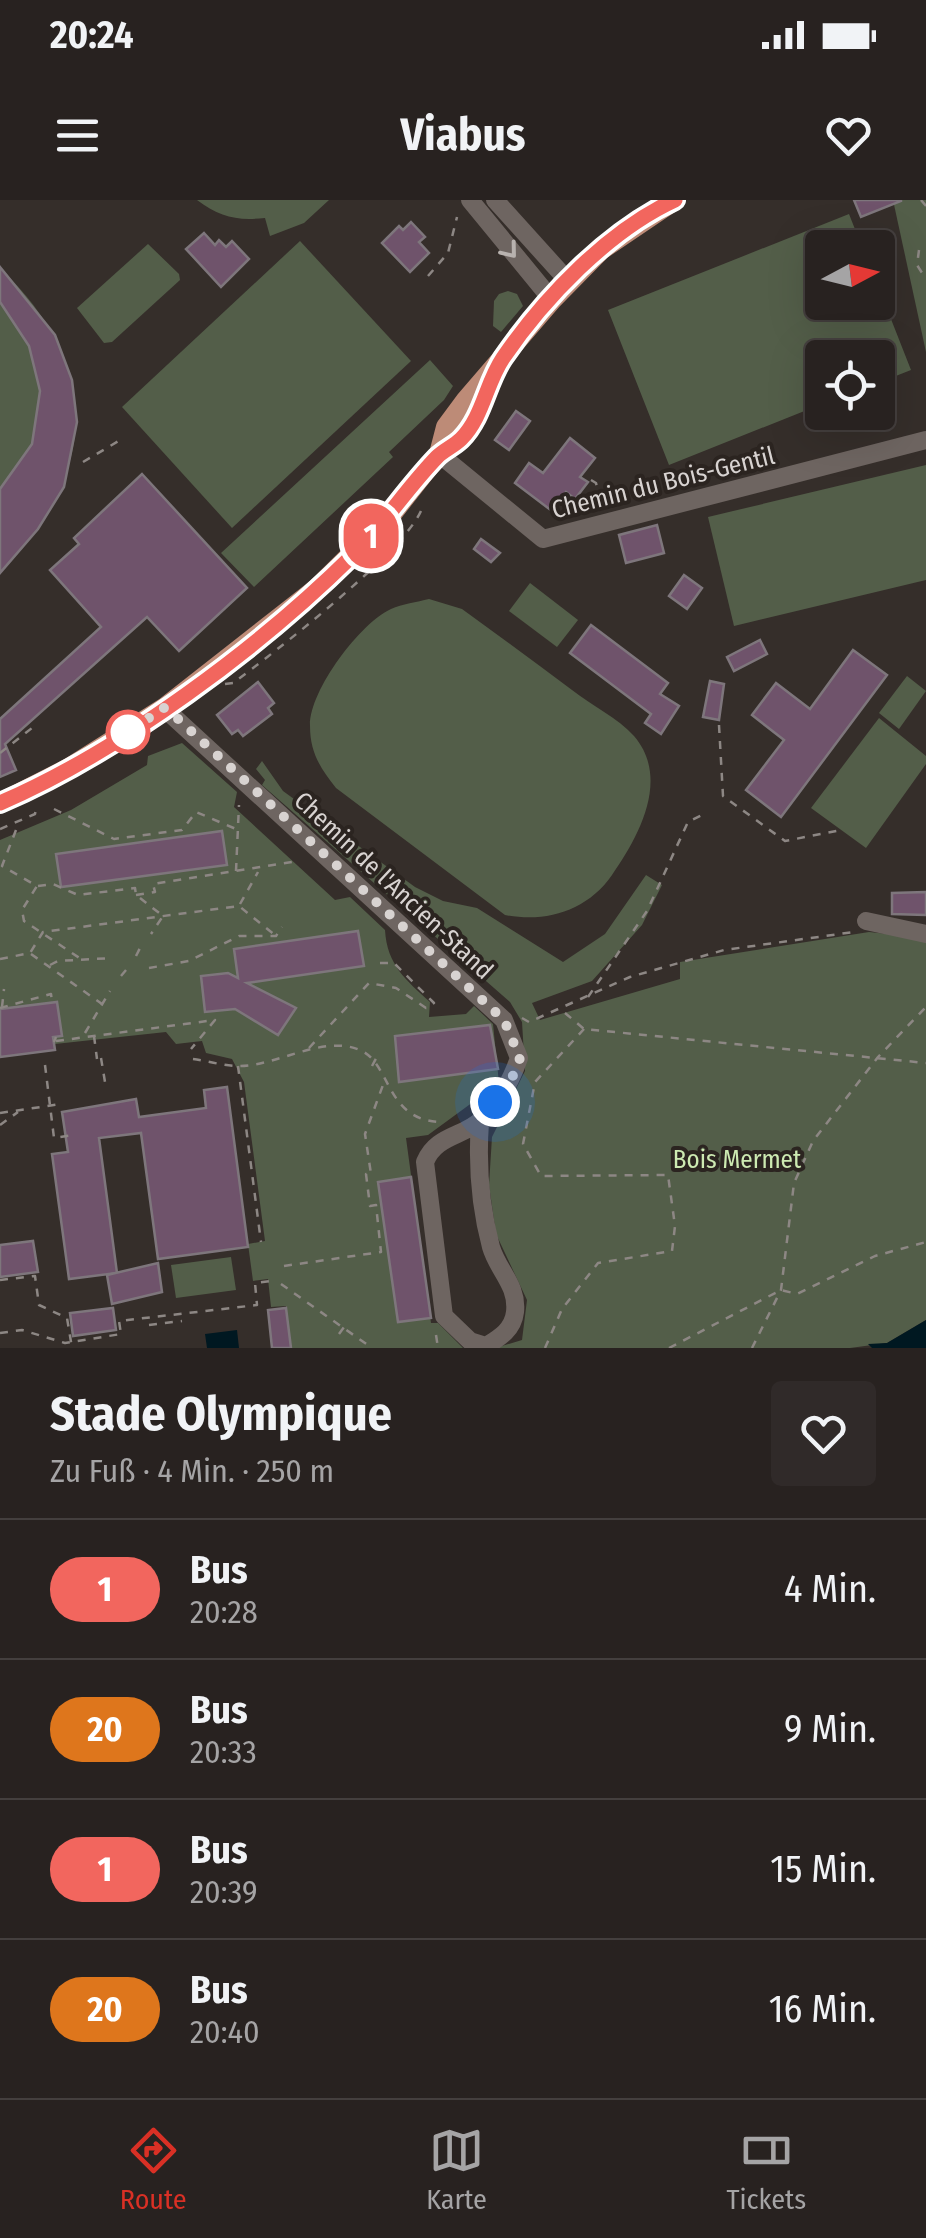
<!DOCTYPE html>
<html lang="de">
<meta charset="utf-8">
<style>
:root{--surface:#282220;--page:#302a29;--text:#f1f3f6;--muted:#a5a4a5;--line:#443f3e;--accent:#d93025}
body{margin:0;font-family:"Fira Sans Condensed",sans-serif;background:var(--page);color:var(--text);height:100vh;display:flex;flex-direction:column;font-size:38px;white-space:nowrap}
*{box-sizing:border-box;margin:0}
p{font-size:32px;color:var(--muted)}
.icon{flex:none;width:55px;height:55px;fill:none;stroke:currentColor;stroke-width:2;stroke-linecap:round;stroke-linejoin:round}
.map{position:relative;height:1148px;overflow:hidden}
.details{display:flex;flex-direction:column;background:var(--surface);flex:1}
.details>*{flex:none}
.badge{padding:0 20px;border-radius:32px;font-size:35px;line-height:65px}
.needle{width:65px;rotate:83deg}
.buttons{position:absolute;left:805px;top:30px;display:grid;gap:20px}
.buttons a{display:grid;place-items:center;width:90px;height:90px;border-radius:10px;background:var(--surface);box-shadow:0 10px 40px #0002,0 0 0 2px var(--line);font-size:50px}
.you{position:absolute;width:50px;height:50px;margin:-25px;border:8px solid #fff;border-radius:50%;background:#1a73e8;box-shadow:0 0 0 15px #1a73e833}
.map>.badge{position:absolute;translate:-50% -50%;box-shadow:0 0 0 5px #fff}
.round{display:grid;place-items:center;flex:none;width:105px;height:105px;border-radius:10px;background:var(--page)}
.summary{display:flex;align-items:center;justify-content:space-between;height:170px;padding:0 50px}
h1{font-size:48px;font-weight:700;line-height:75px}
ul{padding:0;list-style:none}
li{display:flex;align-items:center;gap:30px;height:140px;padding:0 50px;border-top:2px solid var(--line)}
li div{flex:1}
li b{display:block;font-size:38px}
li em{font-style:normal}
li .badge{min-width:110px;font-weight:700;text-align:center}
.status{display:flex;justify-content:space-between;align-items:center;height:70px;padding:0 50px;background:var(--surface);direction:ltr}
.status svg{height:28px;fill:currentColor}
header{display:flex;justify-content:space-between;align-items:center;height:130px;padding:0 50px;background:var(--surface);font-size:45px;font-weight:700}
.dock{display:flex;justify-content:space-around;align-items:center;height:140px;border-top:2px solid var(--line);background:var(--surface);font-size:28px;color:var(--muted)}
.dock a{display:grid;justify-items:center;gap:5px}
.dock .selected{color:var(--accent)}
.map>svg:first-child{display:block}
.green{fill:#535e49}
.water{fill:#001821}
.building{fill:#6f536b;stroke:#7e767c;stroke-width:2.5}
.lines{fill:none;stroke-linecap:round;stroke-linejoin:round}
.path{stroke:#8d8784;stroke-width:2.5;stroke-dasharray:8 8;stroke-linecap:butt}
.minor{stroke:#6e6561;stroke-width:18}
.major{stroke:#bd8b77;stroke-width:20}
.oneway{stroke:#b8b2af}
.line-casing{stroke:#fff;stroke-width:22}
.line{stroke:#f2665e;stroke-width:15}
.walk{stroke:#d8d3d1;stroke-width:10;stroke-dasharray:0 18}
.stop-dot{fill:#fff;stroke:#f2665e;stroke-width:5}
.labels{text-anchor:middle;stroke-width:8;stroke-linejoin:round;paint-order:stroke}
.street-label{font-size:25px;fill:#d8d3d1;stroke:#2b2420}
.park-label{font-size:25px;fill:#cdeab2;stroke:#2b2420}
</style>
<div class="status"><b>20:24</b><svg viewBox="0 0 49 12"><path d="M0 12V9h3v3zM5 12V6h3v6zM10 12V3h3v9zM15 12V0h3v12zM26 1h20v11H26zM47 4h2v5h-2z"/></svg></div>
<header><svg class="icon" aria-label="menu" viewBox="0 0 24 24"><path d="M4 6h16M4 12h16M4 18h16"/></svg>Viabus<svg class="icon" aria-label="heart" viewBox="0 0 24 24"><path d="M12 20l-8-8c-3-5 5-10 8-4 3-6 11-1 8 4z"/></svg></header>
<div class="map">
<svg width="926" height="1148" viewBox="0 0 926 1148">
<rect width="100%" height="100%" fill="#352e2a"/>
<g class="green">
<path d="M197,0H329L304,23L270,36L265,18C236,21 220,17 197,0Z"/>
<polygon points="893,0 926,0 926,152"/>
<polygon points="849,14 862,47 822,48 822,102 878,102 878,86 911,170 878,183 878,158 822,158 822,204 669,265 608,110"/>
<polygon points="300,41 411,161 232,328 122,207"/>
<polygon points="148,44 179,74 180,80 112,142 104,143 77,108"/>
<path d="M0,68C103,167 99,273 0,373Z"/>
<polygon points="508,91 517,94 523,106 501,132 493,126 494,101 499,94"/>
<polygon points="430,160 453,186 444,200 389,252 393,257 254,387 221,353"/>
<polygon points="926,265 926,380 734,426 708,317"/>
<polygon points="530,383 578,420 557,447 509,411"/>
<path d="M429,399L462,409C499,436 536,463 572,490C591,505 618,518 634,536C671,579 638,638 612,675C587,711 546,723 505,715L336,588C320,568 310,552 310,526C309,491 360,423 391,409C402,404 417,402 429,399Z"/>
<polygon points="907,476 926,491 899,529 879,513"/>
<polygon points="879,518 926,556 926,564 866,648 811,608"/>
<path d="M182,543L237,592L234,607L335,700L350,697L385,730C387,765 406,780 430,802L429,817L466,814L474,806L493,824L499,883L428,935L406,938L431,1123H438L463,1148H291L286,1106L271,1107L268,1079L253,1081L248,1044L265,1041L244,882L232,859L206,853L202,841L176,844L166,832L55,844V850L0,857V640L71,610L147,565L148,556Z"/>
<polygon points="262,561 283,591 415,687 443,701 477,708 563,762 605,734 646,675 662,685 642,725 592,781 532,803 540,820 680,779 680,762 869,732 926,738 926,1120 887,1143 850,1148 495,1148 522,1140 527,1100 496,1034 489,985 492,937 525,871 522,822 510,802 262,585 265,580 256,569"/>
<polygon points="231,1057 236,1090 176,1098 171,1065"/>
</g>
<g class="water">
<polygon points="926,1120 926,1148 872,1148 868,1144 887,1143"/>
<polygon points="237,1130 239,1148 207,1148 205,1134"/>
</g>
<g class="building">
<polygon points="854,0 901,0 901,1 861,17"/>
<polygon points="411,22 425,37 419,42 429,53 410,72 382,43 399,26 403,30"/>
<polygon points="204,33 215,45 219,40 226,47 232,41 249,59 221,87 186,49"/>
<polygon points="0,67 55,135 72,180 77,222 64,287 38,329 0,373 0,289 32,244 40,191 29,146 0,102"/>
<polygon points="516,211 530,221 509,250 495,240"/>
<polygon points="570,238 595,258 580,277 588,282 575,299 566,292 552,311 515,283 529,263 543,273"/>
<polygon points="142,274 247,388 179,451 147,417 5,544 16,570 0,577 0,519 101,427 50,370 79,344 74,338"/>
<polygon points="657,325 664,353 626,363 619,335"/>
<polygon points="481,339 500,353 491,362 474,349"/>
<polygon points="684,375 702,388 687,409 669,396"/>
<polygon points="591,425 668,483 660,494 679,506 661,534 645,523 651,514 570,453"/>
<polygon points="760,440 767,454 734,471 727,457"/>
<polygon points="853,450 887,475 781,617 746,590 784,540 752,515 776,483 810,509"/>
<polygon points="710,481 724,484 719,520 703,517"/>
<polygon points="258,482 274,503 268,508 272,514 243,536 238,530 232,534 217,515"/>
<polygon points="222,631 227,665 61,687 56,654"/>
<polygon points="926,692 926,715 892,714 892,693"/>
<polygon points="358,731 364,766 247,783 296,808 278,835 235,809 205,812 201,776 228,773 238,778 234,749"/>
<polygon points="57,802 62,836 53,837 55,850 0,857 0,809"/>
<polygon points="490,825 498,869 399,882 395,836"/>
<polygon points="227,887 248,1047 158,1059 141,933 99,938 117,1073 69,1079 52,954 68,952 62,912 136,899 139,917 206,908 204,890"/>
<polygon points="411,977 431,1118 398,1122 378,982"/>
<polygon points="33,1041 38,1072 0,1077 0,1045"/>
<polygon points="158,1063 162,1092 112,1104 107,1075"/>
<polygon points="113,1108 116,1130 73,1136 70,1113"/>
<polygon points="286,1108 291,1148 272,1148 268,1110"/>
</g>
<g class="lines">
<g class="path">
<polyline points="921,0 926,6"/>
<polyline points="919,50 917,65 926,79"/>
<polyline points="428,76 448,53 457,17"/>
<polyline points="83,262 122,239"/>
<polyline points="591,280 596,283 602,307"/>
<path d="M225,484L233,483C270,456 415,344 423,305"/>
<polyline points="719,525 723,596 785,641 841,630"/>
<polyline points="0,553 32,528"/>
<polyline points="54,609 114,639 182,630 196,612 236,629"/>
<polyline points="0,629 35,614 36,609"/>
<polyline points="16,630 2,666 37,686 22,710 24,721 81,759"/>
<polyline points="236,671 239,605"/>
<polyline points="38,686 53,684 78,695 135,688 136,695 163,716 151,734"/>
<polyline points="136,695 155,692 153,684 298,661"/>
<polyline points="240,704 258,672"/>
<polyline points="31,754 102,804"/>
<polyline points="136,756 140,748"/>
<polyline points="0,759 30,753 43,732 239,706 276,736"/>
<polyline points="50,765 58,761 112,758"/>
<polyline points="149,768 189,761 239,736 276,736 282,727"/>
<polyline points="121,776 126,770"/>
<polyline points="588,797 647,711 688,622 702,615"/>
<polyline points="2,807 4,789"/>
<polyline points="0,808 51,794 52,802"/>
<polyline points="565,813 584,829 926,863"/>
<polyline points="522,818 529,822 630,777 724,750 854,732"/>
<polyline points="85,833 110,791"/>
<polyline points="94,836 97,859"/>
<polyline points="56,841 215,820 191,849"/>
<polyline points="54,842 56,837"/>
<polyline points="309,848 369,783 396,788 426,808 434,803 394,763 375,763"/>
<polyline points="101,858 105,882"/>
<path d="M193,859C208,861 224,866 239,866C278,866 325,833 362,851C391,866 386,918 438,922"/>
<polyline points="45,865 54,938 73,935"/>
<polyline points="238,866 261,1042"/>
<polyline points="372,866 379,853"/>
<polyline points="0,913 61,904"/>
<polyline points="0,925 18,912"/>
<polyline points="284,1066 381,1052 376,1005 370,1006 366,974 371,974 365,934 383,885"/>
<polyline points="0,1080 35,1076 39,1105 67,1118 72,1148"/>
<polyline points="281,1084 372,1148"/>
<polyline points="149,1125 182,1121"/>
<polyline points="0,1133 22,1130 65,1143 121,1134 119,1121 257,1105 255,1083 271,1081"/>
<polyline points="339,1134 347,1123"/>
<polyline points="436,1135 438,1148"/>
<polyline points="545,1148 562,1109 598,1063 672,1051 675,1026 668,975 541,976 523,944 535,882 584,829"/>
<polyline points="669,1148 781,1090 797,1094 875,1056 926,1042"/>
<polyline points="752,1148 781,1090 794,983 813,941 878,857 926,807"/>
</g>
<g class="minor">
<polyline points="470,0 552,100"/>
<polyline points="495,0 569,82"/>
<polyline points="439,254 543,339 926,240"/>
<path d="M164,508L504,820L519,858C511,881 499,903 481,920C463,937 436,935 425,962L444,1116L470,1141L486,1146C499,1138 513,1130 515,1112C518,1085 498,1071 491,1047C480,1006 477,964 480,922"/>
<polyline points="866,721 926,734"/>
</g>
<g class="major">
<polyline points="439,254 446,227 466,200 552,100 601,50 675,0"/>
<polyline points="0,603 69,568 164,508 317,388 391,315 439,254 463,237 501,160"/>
</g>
</g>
<defs><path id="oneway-chevron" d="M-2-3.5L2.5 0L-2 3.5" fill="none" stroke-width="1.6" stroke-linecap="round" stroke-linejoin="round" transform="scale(2.5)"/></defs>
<use class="oneway" href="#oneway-chevron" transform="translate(510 51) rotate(51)"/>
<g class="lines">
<g class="line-casing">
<path id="line" d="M0,603C121,551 260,447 353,355C384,324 407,288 437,257C444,250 454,246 461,239C483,217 486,183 503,158C544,98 608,31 675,0"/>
</g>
<use href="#line" class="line"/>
<polyline class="walk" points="128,532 116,540 164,508 177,518 504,820 520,858 510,883 495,902"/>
</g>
<circle class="stop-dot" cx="128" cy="532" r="20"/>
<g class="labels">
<g class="street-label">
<text transform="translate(663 282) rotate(-14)" y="9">Chemin du Bois-Gentil</text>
<text transform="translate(394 685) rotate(43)" y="9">Chemin de l'Ancien-Stand</text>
</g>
<g class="park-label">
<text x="737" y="968">Bois Mermet</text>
</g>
</g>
</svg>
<div class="buttons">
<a><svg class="needle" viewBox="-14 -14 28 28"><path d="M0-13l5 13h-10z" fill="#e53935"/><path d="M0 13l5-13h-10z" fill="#a5a4a5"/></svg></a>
<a><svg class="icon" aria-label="locate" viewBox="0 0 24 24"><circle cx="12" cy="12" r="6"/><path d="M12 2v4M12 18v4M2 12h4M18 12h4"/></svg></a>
</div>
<div class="you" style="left:495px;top:902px"></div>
<b class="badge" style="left:371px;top:336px;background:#f2665e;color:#fff">1</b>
</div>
<section class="details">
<div class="summary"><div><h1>Stade Olympique</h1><p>Zu Fuß · 4 Min. · 250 m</p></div><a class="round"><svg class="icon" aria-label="heart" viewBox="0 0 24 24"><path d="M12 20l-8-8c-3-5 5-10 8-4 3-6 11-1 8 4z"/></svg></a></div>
<ul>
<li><span class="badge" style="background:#f2665e;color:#fff">1</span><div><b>Bus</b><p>20:28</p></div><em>4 Min.</em></li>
<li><span class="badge" style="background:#de761c;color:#fff">20</span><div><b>Bus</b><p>20:33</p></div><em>9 Min.</em></li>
<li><span class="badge" style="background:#f2665e;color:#fff">1</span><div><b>Bus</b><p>20:39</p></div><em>15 Min.</em></li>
<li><span class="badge" style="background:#de761c;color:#fff">20</span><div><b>Bus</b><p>20:40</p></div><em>16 Min.</em></li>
</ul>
</section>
<nav class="dock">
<a class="selected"><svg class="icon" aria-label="directions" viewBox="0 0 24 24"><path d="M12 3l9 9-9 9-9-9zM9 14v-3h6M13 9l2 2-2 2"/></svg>Route</a>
<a><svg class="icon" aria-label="map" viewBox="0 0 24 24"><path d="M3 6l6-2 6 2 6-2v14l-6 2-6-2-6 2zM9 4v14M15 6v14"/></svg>Karte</a>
<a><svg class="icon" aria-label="tickets" viewBox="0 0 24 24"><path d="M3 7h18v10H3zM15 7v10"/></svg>Tickets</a>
</nav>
